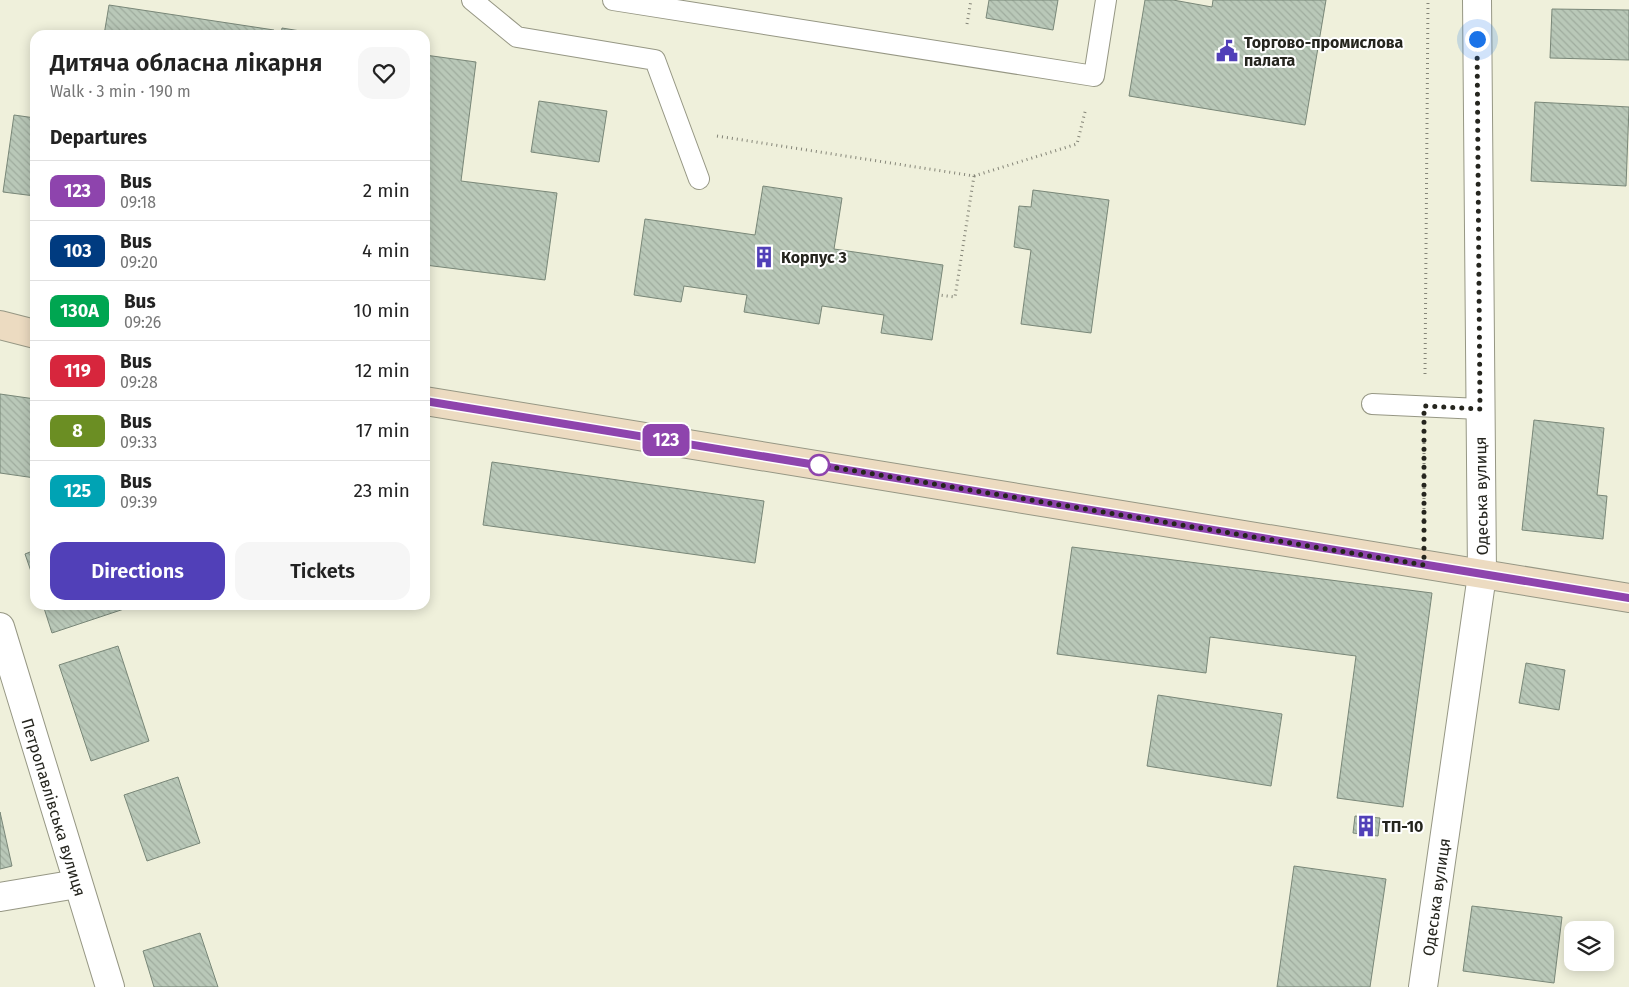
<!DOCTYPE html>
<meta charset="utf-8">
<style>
:root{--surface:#fff;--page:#f6f6f6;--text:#222;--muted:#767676;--line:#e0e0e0;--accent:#5140b8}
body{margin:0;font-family:"Fira Sans",sans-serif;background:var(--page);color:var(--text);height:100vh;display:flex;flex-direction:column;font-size:19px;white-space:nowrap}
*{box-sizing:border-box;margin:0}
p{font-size:16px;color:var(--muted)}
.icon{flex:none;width:28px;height:28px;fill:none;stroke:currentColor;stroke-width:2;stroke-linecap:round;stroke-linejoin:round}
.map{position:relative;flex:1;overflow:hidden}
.details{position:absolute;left:30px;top:30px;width:400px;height:580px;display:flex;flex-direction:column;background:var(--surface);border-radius:15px;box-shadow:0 2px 12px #0003}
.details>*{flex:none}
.badge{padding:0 10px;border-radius:8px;font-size:18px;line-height:32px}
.controls{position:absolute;left:1564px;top:921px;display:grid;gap:10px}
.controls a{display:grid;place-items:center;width:50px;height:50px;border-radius:10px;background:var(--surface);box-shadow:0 2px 12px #0003;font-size:25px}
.you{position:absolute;width:25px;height:25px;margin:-12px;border:4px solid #fff;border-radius:50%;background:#1a73e8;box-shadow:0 0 0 8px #1a73e833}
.map>.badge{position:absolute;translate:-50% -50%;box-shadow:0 0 0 2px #fff}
h2{padding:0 20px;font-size:19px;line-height:45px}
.round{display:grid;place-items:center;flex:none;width:52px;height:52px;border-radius:15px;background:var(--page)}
.headline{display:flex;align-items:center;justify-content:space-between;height:85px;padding:0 20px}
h1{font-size:24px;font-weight:600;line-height:38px}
.primary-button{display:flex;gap:10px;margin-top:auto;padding:10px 20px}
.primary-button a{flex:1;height:58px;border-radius:15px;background:var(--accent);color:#fff;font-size:20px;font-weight:600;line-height:58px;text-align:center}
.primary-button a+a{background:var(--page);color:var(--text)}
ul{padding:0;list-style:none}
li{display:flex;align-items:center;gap:15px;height:60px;padding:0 20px;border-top:1px solid var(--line)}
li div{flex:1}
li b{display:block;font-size:19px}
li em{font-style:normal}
li .badge{min-width:55px;font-weight:700;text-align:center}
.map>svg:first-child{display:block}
.building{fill:url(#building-back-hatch);stroke:#798778}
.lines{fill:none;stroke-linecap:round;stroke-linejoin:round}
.lane-casing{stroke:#969784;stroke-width:22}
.street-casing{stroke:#969784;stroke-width:30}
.secondary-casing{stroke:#969784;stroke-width:30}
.path{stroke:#858578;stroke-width:3;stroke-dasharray:1 4;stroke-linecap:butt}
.lane{stroke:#fff;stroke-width:20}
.street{stroke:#fff;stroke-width:28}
.secondary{stroke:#ecdbc1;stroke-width:28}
.line-casing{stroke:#fff;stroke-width:11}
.line{stroke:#8e44ad;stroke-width:8}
.walk{stroke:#25251e;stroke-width:5;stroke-dasharray:0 9}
.stop-dot{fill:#fff;stroke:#8e44ad;stroke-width:2.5}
.labels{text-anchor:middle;stroke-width:4;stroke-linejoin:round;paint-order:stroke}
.poi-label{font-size:16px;font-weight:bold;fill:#25251e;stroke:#fff;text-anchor:start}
.street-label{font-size:16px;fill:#25251e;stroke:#fff}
</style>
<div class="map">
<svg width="1629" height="987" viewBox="0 0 1629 987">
<defs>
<pattern id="building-back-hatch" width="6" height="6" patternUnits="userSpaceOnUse" patternTransform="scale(1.25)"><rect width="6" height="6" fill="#b9c8b8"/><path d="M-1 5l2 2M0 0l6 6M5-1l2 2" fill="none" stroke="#9fac9e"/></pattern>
</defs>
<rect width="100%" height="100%" fill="#eff0db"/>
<g class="building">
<polygon points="989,0 1058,0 1053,30 986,18"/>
<polygon points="1145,0 1173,0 1212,7 1213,0 1326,0 1305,125 1129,96"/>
<polygon points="109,5 274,30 273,35 104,35"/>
<polygon points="1552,9 1629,10 1629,60 1550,58"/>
<polygon points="282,28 325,35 281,35"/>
<polygon points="425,55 476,62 461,181 557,193 545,280 425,265"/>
<polygon points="539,101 607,111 599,162 531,152"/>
<polygon points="1535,102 1629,107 1626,186 1531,181"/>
<polygon points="14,115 35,118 35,196 3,192"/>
<polygon points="763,186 842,198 834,249 943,265 932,340 881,333 884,315 822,306 819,324 744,312 747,295 684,286 681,302 634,295 645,219 755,235"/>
<polygon points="1033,190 1109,200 1091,333 1021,324 1031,250 1014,247 1019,206 1031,207"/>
<polygon points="0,394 35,399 35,478 0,473"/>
<polygon points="1534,420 1604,428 1597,495 1607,496 1603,539 1522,530"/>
<polygon points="492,462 764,501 755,563 483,525"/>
<polygon points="1072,547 1432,593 1403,807 1337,798 1356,656 1210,637 1206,673 1057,654"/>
<polygon points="35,550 35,583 25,554"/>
<polygon points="43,605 126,605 127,608 52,633"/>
<polygon points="118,646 149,741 91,761 59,665"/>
<polygon points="1526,663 1565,670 1559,710 1519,703"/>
<polygon points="1158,695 1282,714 1271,786 1147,766"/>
<polygon points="178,777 200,843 147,861 124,795"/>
<polygon points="0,812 12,866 0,869"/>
<polygon points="1355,816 1380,818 1378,836 1353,833"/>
<polygon points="1294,866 1386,879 1370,987 1277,987"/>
<polygon points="1472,906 1562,917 1554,983 1463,971"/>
<polygon points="200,933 218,987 154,987 143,951"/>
</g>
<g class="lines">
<g class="lane-casing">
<g id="lane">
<polyline points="472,0 517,37 655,60 699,179"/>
<polyline points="613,0 1094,76 1106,0"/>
<polyline points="1372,404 1480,409"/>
</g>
</g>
<g class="street-casing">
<g id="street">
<polyline points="0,627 110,987"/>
<polyline points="0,897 77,884"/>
<polyline points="1423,987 1482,575 1477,0"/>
</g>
</g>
<g class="secondary-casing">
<g id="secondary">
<polyline points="0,325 35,334"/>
<polyline points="425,401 1629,598"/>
</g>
</g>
<g class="path">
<polyline points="967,24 971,0"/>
<polyline points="717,136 974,176 955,297 939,295"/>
<polyline points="974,176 1077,144 1086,108"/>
<polyline points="1425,374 1428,0"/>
<polyline points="1424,529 1424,438"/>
</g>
<use href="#lane" class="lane"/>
<use href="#street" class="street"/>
<use href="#secondary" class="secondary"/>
</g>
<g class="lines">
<g class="line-casing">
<polyline id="line" points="425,401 1629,598"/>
</g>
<use href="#line" class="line"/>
<polyline class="walk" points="819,465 1424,565 1424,406 1480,409 1477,39"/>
</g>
<defs>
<g id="civic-bare" transform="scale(1.725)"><path d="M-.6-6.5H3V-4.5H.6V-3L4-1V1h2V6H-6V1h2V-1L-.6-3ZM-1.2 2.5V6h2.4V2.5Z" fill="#5140b8" stroke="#fff" stroke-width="2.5" paint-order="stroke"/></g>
<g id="building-bare" transform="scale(1.725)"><path d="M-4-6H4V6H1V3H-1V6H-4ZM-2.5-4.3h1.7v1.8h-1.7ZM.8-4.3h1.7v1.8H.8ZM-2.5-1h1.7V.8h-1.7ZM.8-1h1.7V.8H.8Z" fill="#5140b8" stroke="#fff" stroke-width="2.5" paint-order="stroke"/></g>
</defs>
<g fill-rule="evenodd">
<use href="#civic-bare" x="1227" y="51"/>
<use href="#building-bare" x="764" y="257"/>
<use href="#building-bare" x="1366" y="826"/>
</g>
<circle class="stop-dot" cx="819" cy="465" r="10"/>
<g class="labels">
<g class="poi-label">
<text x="1244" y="48">Торгово-промислова<tspan x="1244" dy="18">палата</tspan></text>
<text x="781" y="263">Корпус 3</text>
<text x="1382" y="832">ТП-10</text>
</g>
<g class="street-label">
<text transform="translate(1481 496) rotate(-91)" y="6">Одеська вулиця</text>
<text transform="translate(54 807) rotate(73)" y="6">Петропавлівська вулиця</text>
<text transform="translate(1436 897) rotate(-82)" y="6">Одеська вулиця</text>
</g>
</g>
</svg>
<div class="controls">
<a><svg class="icon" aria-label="layers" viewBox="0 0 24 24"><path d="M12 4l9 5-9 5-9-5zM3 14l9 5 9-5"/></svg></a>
</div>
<div class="you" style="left:1477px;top:39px"></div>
<b class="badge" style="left:666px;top:440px;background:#8e44ad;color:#fff">123</b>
<section class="details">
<div class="headline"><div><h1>Дитяча обласна лікарня</h1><p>Walk · 3 min · 190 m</p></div><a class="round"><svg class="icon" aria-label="heart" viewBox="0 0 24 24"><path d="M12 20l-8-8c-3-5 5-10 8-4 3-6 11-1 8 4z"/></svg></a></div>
<h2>Departures</h2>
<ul>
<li><span class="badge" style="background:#8e44ad;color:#fff">123</span><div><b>Bus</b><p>09:18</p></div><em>2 min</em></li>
<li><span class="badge" style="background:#003b80;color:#fff">103</span><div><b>Bus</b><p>09:20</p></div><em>4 min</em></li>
<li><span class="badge" style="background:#00a651;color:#fff">130А</span><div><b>Bus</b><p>09:26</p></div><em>10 min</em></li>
<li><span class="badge" style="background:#d7263d;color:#fff">119</span><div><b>Bus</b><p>09:28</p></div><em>12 min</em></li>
<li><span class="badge" style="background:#6b8e23;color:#fff">8</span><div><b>Bus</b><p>09:33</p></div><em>17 min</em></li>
<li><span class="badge" style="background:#00a3b4;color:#fff">125</span><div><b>Bus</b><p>09:39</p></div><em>23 min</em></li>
</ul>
<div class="primary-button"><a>Directions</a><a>Tickets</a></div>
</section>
</div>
